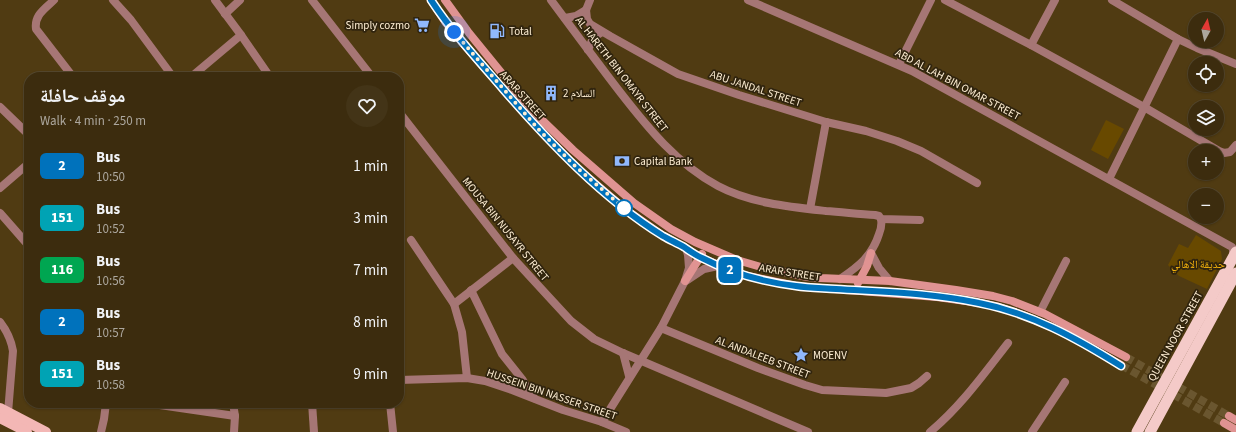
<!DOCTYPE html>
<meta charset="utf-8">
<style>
:root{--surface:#3c2c0e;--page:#433417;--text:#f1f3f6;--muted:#aca79e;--line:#55482e}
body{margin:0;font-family:"Source Sans 3","Noto Naskh Arabic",sans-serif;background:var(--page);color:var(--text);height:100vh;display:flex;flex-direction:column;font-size:15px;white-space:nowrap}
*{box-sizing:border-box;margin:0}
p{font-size:13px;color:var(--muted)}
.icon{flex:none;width:22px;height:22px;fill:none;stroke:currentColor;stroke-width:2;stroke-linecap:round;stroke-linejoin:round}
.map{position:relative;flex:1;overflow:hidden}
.panel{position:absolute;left:24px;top:72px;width:380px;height:336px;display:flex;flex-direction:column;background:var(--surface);border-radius:16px;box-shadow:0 1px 3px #0004,0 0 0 1px var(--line)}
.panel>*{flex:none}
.badge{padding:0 8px;border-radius:6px;font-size:14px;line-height:26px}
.needle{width:26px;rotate:8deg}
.tools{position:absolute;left:1188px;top:12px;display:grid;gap:8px}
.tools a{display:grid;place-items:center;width:36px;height:36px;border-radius:50%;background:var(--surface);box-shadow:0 1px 3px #0004,0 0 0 1px var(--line);font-size:20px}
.you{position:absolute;width:20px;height:20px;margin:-10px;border:3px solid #fff;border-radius:50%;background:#1a73e8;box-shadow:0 0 0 6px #1a73e833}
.map>.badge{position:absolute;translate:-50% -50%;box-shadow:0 0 0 2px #fff}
.round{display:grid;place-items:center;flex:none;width:42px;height:42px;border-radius:21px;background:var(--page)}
.summary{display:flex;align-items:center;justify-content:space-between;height:68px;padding:0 16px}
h1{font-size:19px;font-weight:700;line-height:30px}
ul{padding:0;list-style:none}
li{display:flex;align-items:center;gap:12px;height:52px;padding:0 16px}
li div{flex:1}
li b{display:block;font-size:15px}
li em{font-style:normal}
li .badge{min-width:44px;font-weight:700;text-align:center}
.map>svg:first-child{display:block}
.park{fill:#684900}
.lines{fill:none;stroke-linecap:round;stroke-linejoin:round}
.secondary-tunnel{stroke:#6a562f;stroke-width:8;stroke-dasharray:8 4;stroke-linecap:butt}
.minor{stroke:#a67675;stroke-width:8}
.secondary{stroke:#e09392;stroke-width:8}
.primary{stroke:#f3b7b5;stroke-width:10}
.trunk{stroke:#f4cac8;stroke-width:11}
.line-casing{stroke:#fff;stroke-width:9}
.line{stroke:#0072bc;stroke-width:6}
.walk{stroke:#feeed3;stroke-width:4;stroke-dasharray:0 7.2}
.stop-dot{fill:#fff;stroke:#0072bc;stroke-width:2}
.labels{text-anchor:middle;stroke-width:3.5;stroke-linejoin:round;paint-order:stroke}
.poi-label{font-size:11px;fill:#feeed3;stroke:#30240e;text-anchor:start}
.street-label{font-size:11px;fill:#feeed3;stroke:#30240e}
.park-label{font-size:11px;fill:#f7b40b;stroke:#30240e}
</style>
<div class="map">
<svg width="1236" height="432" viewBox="0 0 1236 432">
<rect width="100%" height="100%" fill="#503b12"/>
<g class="park">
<polygon points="1106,120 1124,129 1108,159 1091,150"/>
<polygon points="1196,235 1221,251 1222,259 1207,289 1179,276 1168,265 1179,244 1188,248"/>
</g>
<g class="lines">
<g class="secondary-tunnel">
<polyline points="1126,357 1229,416"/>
<polyline points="1121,365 1224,423"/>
</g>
<g class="minor">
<path d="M54,0C45,9 34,15 36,29L73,77"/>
<polyline points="113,0 131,20 173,77"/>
<polyline points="215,0 241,35 270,77"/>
<polyline points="312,0 372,77"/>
<path d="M551,0C574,31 597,62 620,92C648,128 677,164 718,186C750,203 790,207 826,211C842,212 858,214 875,215L879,216L881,219L920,220"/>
<polyline points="590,0 586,10 587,19 590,24 610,36 678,74 739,95 826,122 866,131 897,141 921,151 977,183"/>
<polyline points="748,0 912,71 1232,247 1233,249 1233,257"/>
<polyline points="945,0 1031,45 1144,107 1219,151 1224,153 1230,152 1236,145"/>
<polyline points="1112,0 1178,39 1197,48 1236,64"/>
<polyline points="225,14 240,0"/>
<polyline points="565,18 576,16 586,10"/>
<polyline points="1031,45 1055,0"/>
<polyline points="588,50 593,38 602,32"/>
<polyline points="899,64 931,0"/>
<polyline points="191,77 241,35"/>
<polyline points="0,107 29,135"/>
<polyline points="399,112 513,258 547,295 571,321 594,339 623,353 808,432"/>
<polyline points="1109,179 1178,39"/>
<polyline points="0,188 29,163"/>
<polyline points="810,209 826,122"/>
<polyline points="0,213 29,246"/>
<polyline points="411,240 454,304 462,332 467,378"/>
<polyline points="871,253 879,268 890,281"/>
<path d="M840,279C859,266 872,256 879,234C881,229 882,224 881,219"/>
<polyline points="686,281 704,269 718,266"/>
<polyline points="471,290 502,354 522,379 534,398"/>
<polyline points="454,304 513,258"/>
<polyline points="1040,312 1066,261"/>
<path d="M0,322C7,331 11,339 13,351L8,413"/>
<polyline points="661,328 758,368 805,385 822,390 886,393 911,388 919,383 927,376"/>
<polyline points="623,353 629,376"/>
<polyline points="399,380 467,378 485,381 512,390 563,410 602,422 626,432"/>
<polyline points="146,403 235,416"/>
<polyline points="233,403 235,416 234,432"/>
<polyline points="312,403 314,432"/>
<polyline points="390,403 393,432"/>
<polyline points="602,422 661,328 685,281 689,268 688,255 686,248"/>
<polyline points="101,432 104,419 106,403"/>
<path d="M930,432C961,406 983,375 1008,343"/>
<polyline points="1032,432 1065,382"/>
</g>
<g class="secondary">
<polyline points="431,0 446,23 461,41 524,113 576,167 625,209 662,235 686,248 699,257 743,275 796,286 937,297 980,303 999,307 1023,315 1061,331 1088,346 1121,365"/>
<polyline points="445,0 469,33 517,92 544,122 573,150 634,203 671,229 695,242 737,260 761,267 807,277 820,278 890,281 956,290 993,296 1012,301 1045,314 1126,357"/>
<polyline points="685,281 702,254"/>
<polyline points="858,283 867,266 871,253"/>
<polyline points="1229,416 1236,420"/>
<polyline points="1224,423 1236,430"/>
</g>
<g class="primary">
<polyline points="0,408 46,432"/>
<polyline points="0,418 27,432"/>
</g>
<g class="trunk">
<polyline points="1137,432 1236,252"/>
<polyline points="1150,432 1236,273"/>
</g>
</g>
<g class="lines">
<g class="line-casing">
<path id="line" d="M431,0C452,32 478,60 503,89C549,142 603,199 663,236C670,240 677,243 684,247C690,251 695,255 702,258C731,273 763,282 796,286C809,288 823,288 836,289C884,292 933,293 979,303C1031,313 1076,338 1121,366"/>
</g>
<use href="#line" class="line"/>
<polyline class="walk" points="454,32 540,131 576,167 625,209 624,208"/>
</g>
<defs>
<g id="supermarket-bare" transform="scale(1.2)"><path d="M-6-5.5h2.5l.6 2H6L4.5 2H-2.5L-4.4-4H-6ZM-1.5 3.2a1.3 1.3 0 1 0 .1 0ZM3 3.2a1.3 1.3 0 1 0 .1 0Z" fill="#90b8fd" stroke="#30240e" stroke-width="2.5" paint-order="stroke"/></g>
<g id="fuel-bare" transform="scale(1.2)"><path d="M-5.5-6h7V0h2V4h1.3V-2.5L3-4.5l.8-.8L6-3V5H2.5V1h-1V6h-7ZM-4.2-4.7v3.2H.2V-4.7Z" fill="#90b8fd" stroke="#30240e" stroke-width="2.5" paint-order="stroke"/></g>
<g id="building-bare" transform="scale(1.2)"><path d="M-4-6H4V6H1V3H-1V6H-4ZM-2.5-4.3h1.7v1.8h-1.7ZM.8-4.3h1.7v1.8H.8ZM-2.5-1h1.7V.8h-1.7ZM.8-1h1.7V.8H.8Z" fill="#90b8fd" stroke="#30240e" stroke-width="2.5" paint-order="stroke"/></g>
<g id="bank-bare" transform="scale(1.2)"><path d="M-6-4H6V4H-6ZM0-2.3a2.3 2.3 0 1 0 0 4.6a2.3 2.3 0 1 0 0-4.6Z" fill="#90b8fd" stroke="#30240e" stroke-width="2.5" paint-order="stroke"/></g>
<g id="sight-bare" transform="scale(1.2)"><path d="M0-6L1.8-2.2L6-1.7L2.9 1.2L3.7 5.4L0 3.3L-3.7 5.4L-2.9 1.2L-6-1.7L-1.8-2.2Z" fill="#90b8fd" stroke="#30240e" stroke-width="2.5" paint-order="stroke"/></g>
</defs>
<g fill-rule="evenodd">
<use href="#supermarket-bare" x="422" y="25"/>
<use href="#fuel-bare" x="497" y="31"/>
<use href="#building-bare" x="551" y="93"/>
<use href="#bank-bare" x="622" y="161"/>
<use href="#sight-bare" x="801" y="355"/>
</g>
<circle class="stop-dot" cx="624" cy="208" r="8"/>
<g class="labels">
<g class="poi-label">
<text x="410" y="29" text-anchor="end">Simply cozmo</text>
<text x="509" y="35">Total</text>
<text x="563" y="97">السلام 2</text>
<text x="634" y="165">Capital Bank</text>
<text x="813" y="359">MOENV</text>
</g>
<g class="street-label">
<text transform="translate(622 74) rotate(52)" y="4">AL HARETH BIN OMAYR STREET</text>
<text transform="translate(958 84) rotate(28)" y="4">ABD AL LAH BIN OMAR STREET</text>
<text transform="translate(756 88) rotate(18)" y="4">ABU JANDAL STREET</text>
<text transform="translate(523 95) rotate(48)" y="4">ARAR STREET</text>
<text transform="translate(506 229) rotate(51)" y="4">MOUSA BIN NUSAYR STREET</text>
<text transform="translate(790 272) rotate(9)" y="4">ARAR STREET</text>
<text transform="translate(1175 336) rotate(-61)" y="4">QUEEN NOOR STREET</text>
<text transform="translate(763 357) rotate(21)" y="4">AL ANDALEEB STREET</text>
<text transform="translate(552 394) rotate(19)" y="4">HUSSEIN BIN NASSER STREET</text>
</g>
<g class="park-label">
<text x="1198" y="268">حديقة الاهالي</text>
</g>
</g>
</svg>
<div class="tools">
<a><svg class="needle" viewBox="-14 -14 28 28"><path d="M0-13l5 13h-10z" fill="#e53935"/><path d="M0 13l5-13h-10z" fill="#aca79e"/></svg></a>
<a><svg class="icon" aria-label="locate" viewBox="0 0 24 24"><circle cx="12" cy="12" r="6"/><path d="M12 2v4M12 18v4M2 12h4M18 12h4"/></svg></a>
<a><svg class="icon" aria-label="layers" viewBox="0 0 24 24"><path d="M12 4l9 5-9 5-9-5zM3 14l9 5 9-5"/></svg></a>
<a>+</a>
<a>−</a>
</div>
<div class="you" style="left:454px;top:32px"></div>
<b class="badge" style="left:730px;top:270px;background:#0072bc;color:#fff">2</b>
<section class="panel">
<div class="summary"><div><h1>موقف حافلة</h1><p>Walk · 4 min · 250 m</p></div><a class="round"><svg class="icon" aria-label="heart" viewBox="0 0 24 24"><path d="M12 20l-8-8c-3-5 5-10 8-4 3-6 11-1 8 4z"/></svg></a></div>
<ul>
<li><span class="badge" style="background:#0072bc;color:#fff">2</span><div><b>Bus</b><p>10:50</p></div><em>1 min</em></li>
<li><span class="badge" style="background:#00a3b4;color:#fff">151</span><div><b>Bus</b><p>10:52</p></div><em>3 min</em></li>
<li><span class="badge" style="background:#00a651;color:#fff">116</span><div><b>Bus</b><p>10:56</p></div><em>7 min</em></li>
<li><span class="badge" style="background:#0072bc;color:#fff">2</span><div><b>Bus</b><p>10:57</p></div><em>8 min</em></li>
<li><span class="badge" style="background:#00a3b4;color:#fff">151</span><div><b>Bus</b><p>10:58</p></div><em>9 min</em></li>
</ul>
</section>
</div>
